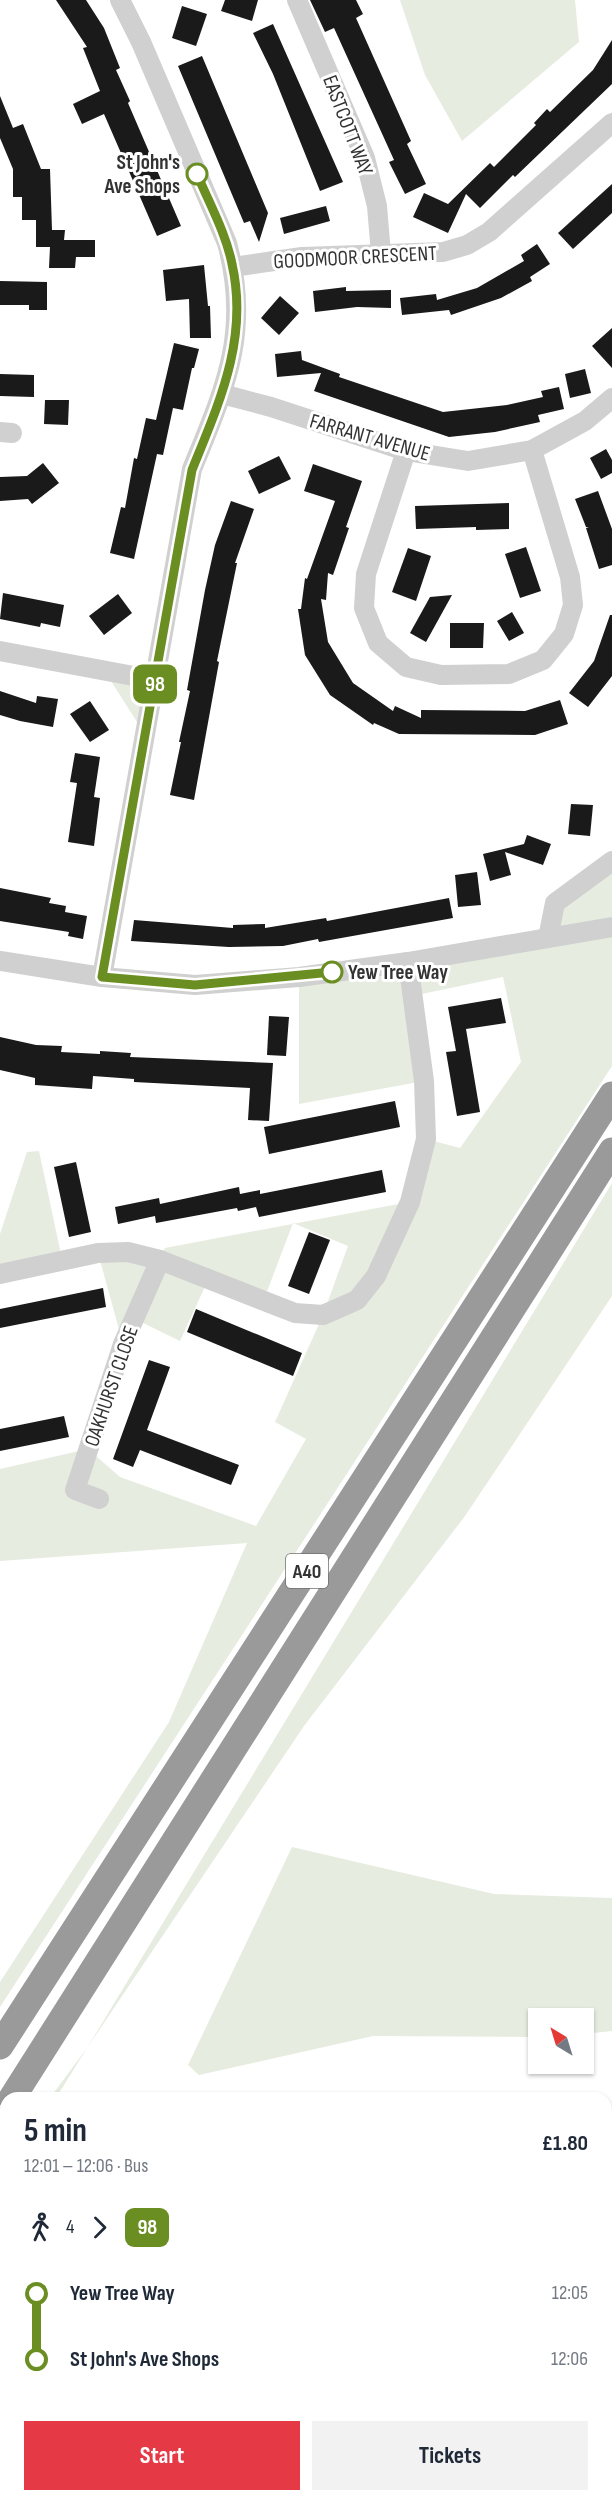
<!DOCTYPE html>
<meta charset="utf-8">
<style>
:root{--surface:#fff;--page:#f2f2f3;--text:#1f2937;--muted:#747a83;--accent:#e63946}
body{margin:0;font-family:"Sofia Sans Condensed",sans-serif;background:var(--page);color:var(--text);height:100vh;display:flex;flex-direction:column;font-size:22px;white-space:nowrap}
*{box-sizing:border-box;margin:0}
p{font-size:20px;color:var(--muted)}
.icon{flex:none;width:33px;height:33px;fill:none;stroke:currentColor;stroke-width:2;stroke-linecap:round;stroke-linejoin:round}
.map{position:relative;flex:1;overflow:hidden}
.details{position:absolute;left:0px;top:2092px;width:612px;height:410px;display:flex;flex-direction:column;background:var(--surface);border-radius:18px 18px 0 0;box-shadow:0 2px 4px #0004}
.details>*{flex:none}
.badge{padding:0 12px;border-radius:9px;font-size:21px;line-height:39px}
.needle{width:39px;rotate:322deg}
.tools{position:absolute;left:528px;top:2008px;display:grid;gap:12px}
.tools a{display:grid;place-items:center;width:66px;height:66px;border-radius:0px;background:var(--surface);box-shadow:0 2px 4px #0004;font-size:30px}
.map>.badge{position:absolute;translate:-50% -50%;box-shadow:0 0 0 3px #fff}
.legs{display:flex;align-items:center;gap:9px;height:66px;padding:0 24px;font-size:20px}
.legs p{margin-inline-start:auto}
.head{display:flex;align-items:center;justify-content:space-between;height:102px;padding:0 24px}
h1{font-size:33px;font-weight:700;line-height:45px}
.action{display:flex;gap:12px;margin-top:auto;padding:12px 24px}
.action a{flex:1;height:69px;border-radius:0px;background:var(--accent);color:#fff;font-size:24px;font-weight:700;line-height:69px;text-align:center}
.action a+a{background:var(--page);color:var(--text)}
ul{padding:0 24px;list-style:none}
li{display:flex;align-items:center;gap:21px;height:66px;font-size:22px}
li i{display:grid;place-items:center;width:9px;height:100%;margin:0 8px;background:currentColor}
li i::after{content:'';width:15px;height:15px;margin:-8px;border:4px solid;border-radius:50%;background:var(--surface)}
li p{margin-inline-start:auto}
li:first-child i{background:linear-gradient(#0000 50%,currentColor 0)}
li:last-child i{background:linear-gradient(currentColor 50%,#0000 0)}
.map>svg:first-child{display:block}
.green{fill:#e6ecdf}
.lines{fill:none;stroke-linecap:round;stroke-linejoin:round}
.stream{stroke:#cfe2ee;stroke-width:5}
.building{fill:#1a1a1a}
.minor{stroke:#d0d0d0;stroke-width:20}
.highway{stroke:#9a9a9a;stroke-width:27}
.line-1-casing{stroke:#fff;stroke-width:14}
.line-1{stroke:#6b8e23;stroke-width:9}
.stop-1-dot{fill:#fff;stroke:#6b8e23;stroke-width:3}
.labels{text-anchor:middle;stroke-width:6;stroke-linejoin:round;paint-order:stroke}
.shield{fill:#fff;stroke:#707070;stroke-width:1.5}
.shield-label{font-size:20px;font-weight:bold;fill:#333}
.street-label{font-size:21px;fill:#333;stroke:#fff}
.stop-label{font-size:21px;font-weight:bold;fill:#333;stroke:#fff;text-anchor:end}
</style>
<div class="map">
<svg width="612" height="2501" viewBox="0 0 612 2501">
<rect width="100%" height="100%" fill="#fff"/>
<g class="green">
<polygon points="400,0 575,0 579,42 462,141 425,75"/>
<polygon points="104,670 155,680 146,736"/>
<polygon points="612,861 612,1066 0,2007 0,1982 169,1722 247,1543 0,1561 0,1469 88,1449 120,1477 256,1526 306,1439 275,1422 323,1315 348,1246 293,1223 263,1302 208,1280 180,1341 135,1319 123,1344 98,1253 159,1260 165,1248 409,1202 426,1139 460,1148 521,1062 503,977 412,996 424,1081 299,1104 299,977 548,938 555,903"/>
<polygon points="39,1151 62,1259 0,1274 0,1234 27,1152"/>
<polygon points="612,1183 612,1296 465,1516 304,1726 87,2048 56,2098 50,2098 87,2048"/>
<polygon points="292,1847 494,1894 612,1898 612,2031 584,2034 584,2019 538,2019 538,2037 373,2036 199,2075 188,2065"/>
</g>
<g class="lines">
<g class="stream">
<polyline points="606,2495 612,2495"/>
<polyline points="43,2501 46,2496"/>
</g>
</g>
<g class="building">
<polygon points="56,0 86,0 104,28 120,68 116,70 130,101 128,103 181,226 157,236 104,114 82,124 73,104 100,91 83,48 87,47"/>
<polygon points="225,0 258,0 252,21 221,11"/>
<polygon points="310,0 356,0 363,14 356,18 411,141 407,144 426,184 405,194 389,162 394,160 334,28 325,32"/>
<polygon points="182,6 207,14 196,46 172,38"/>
<polygon points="273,24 343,182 320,191 273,74 253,33"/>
<polygon points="612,40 612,84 515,177 513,175 480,208 466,194 448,233 413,217 424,193 448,204 490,163 494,167 536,125 534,123 547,109 550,112 593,70"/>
<polygon points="202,56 268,213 259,242 250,221 244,223 178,66"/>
<polygon points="0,96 13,128 23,124 41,169 50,169 52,230 65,230 64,240 95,240 95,257 76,257 75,268 49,268 50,247 36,247 36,220 22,220 22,197 13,197 13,169 0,138"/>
<polygon points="612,184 612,213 573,249 558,233"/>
<polygon points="326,206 330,221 284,234 280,218"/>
<polygon points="537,244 550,264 530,277 532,281 501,298 451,315 449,310 402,315 400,298 436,294 437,300 477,288 524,261 521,255"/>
<polygon points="204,265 208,306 210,306 211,338 190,338 189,299 166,301 163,270"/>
<polygon points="0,281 47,282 47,310 29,310 29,305 0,305"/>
<polygon points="346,287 346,291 391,290 391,308 357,307 315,312 313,291"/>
<polygon points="280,296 299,313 279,335 261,318"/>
<polygon points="612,328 612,368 592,346"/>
<polygon points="174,343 199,349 194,368 192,368 183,410 173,408 163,455 157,454 134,559 110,553 121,507 125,508 134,458 137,459 146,418 156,420"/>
<polygon points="301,351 302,360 340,374 339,377 443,412 507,405 543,397 541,391 559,387 564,409 538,415 540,422 495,432 449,437 314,391 321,373 277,377 275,354"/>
<polygon points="585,369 591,393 570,398 565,374"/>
<polygon points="0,374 34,375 34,397 0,396"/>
<polygon points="45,400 69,400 68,425 44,424"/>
<polygon points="606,449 612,460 612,473 601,479 590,458"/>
<polygon points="279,456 291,479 259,494 248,471"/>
<polygon points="43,463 59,483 32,504 28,499 0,501 0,477 27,476"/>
<polygon points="313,464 362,481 346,527 349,528 333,575 328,573 326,600 321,599 328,642 353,683 393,711 395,706 421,718 421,710 525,711 560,700 568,724 535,735 399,734 374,723 373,725 330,695 305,655 298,609 301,609 305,578 307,579 335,501 304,491"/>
<polygon points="598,491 612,529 612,565 599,569 586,528 589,527 586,527 575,499"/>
<polygon points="231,501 254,509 235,563 237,563 217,661 219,662 194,800 170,795 181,742 179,742 190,691 187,690 205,590 215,545"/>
<polygon points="509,503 509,529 476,530 476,527 416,529 415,506"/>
<polygon points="526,547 541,591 520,598 505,554"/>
<polygon points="408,548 431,556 416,601 392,592"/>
<polygon points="3,593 64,605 60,627 41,623 40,627 0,619"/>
<polygon points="118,594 132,613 104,635 89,616"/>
<polygon points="452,595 426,642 410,633 430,597"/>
<polygon points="512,612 524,633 509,641 497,621"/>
<polygon points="610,615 612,615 612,676 588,707 569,693 594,661"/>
<polygon points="450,623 484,623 483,648 450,648"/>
<polygon points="0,691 36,703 37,696 58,699 53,727 20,721 0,715"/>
<polygon points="90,701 109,730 90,742 70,714"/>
<polygon points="75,753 100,757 94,797 100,798 94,846 68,842 77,783 70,782"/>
<polygon points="571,804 593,805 590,836 568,834"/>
<polygon points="527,835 551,844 543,865 505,852 511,875 490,881 483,854 524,844"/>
<polygon points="477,872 481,905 458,907 455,875"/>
<polygon points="0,888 51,898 49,903 66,906 65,912 87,916 83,939 68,936 69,932 0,921"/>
<polygon points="449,898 453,918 319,942 318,939 283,946 229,947 131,941 134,920 233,928 233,925 265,924 265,928 326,918 327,921"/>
<polygon points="501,998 506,1023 466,1029 480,1112 457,1116 446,1052 456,1051 448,1007"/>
<polygon points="269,1016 289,1017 286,1056 267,1055"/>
<polygon points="0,1037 36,1045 62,1046 61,1052 100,1054 100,1051 131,1053 130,1057 273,1063 269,1121 248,1120 250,1088 134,1082 134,1079 93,1076 92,1089 35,1085 35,1078 0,1070"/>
<polygon points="395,1101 400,1127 269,1154 264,1127"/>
<polygon points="76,1162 91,1232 69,1237 54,1167"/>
<polygon points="382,1170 386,1192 259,1217 256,1207 238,1211 237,1208 156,1223 155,1216 118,1224 115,1207 159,1198 160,1204 239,1187 240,1194 260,1190 260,1194"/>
<polygon points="309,1232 330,1240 309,1294 288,1286"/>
<polygon points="103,1288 106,1307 0,1328 0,1309"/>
<polygon points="196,1309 302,1353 293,1376 187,1332"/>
<polygon points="149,1360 170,1367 147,1430 239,1465 231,1485 140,1450 133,1467 113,1459"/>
<polygon points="64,1416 69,1437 0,1451 0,1429"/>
</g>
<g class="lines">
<g class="minor">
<polyline points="297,0 365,158 377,206 381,254"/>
<polyline points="233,267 302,257 443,252 467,245 489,232 612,123"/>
<polyline points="222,394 271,407 406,451 468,461 532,450 585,421 612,398"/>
<polyline points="0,432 12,433"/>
<polyline points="406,451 366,574 364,608 378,643 406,667 441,675 509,674 543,660 564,634 573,605 570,577 532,450"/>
<polyline points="0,651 155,680"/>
<polyline points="548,938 555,903 612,861"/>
<polyline points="0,961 102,977 195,985 299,977 408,962 612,927"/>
<path d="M102,977L192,469C225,388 251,333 227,243L141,42L120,0"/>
<polyline points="0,1274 98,1253 128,1252 160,1260 295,1313 323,1315 357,1300 376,1276 410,1202 426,1139 424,1081 408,962"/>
<polyline points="99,1499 75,1490 123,1344 160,1260"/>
</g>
<g class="highway">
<polyline points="0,2046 612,1095"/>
<polyline points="12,2098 612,1151"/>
</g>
</g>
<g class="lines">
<g class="line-1-casing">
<path id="line-1" d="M197,174C209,203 226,233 232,264C249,339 219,403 192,470L102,977L195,985L332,972"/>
</g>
<use href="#line-1" class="line-1"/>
</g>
<g class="stop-1-dot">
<circle cx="197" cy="174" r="10"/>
<circle cx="332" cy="972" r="10"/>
</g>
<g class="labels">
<rect class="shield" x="286" y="1554" width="42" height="34" rx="4.5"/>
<g class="shield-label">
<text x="307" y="1578">A40</text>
</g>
<g class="street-label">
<text transform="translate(348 125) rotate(69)" y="7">EASTCOTT WAY</text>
<text transform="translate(355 257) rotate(-3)" y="7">GOODMOOR CRESCENT</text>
<text transform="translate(370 437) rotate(16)" y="7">FARRANT AVENUE</text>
<text transform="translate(111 1386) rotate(-71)" y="7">OAKHURST CLOSE</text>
</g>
<g class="stop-label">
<text x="180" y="169">St John's<tspan x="180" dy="24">Ave Shops</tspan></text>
<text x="348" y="979" text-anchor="start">Yew Tree Way</text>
</g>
</g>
</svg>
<div class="tools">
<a><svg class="needle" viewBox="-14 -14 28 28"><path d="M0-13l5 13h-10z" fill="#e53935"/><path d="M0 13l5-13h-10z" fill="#747a83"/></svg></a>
</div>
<b class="badge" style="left:155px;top:684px;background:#6b8e23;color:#fff">98</b>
<section class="details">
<div class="head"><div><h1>5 min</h1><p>12:01 – 12:06 · Bus</p></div><b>£1.80</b></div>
<div class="legs"><svg class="icon" aria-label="walk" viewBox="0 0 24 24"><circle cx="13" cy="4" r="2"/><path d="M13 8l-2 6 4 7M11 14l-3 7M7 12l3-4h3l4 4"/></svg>4<svg class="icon" aria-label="forward" viewBox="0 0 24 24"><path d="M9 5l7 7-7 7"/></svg><b class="badge" style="background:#6b8e23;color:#fff">98</b></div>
<ul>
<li><i style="color:#6b8e23"></i><b>Yew Tree Way</b><p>12:05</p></li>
<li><i style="color:#6b8e23"></i><b>St John's Ave Shops</b><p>12:06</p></li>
</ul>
<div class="action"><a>Start</a><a>Tickets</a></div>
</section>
</div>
